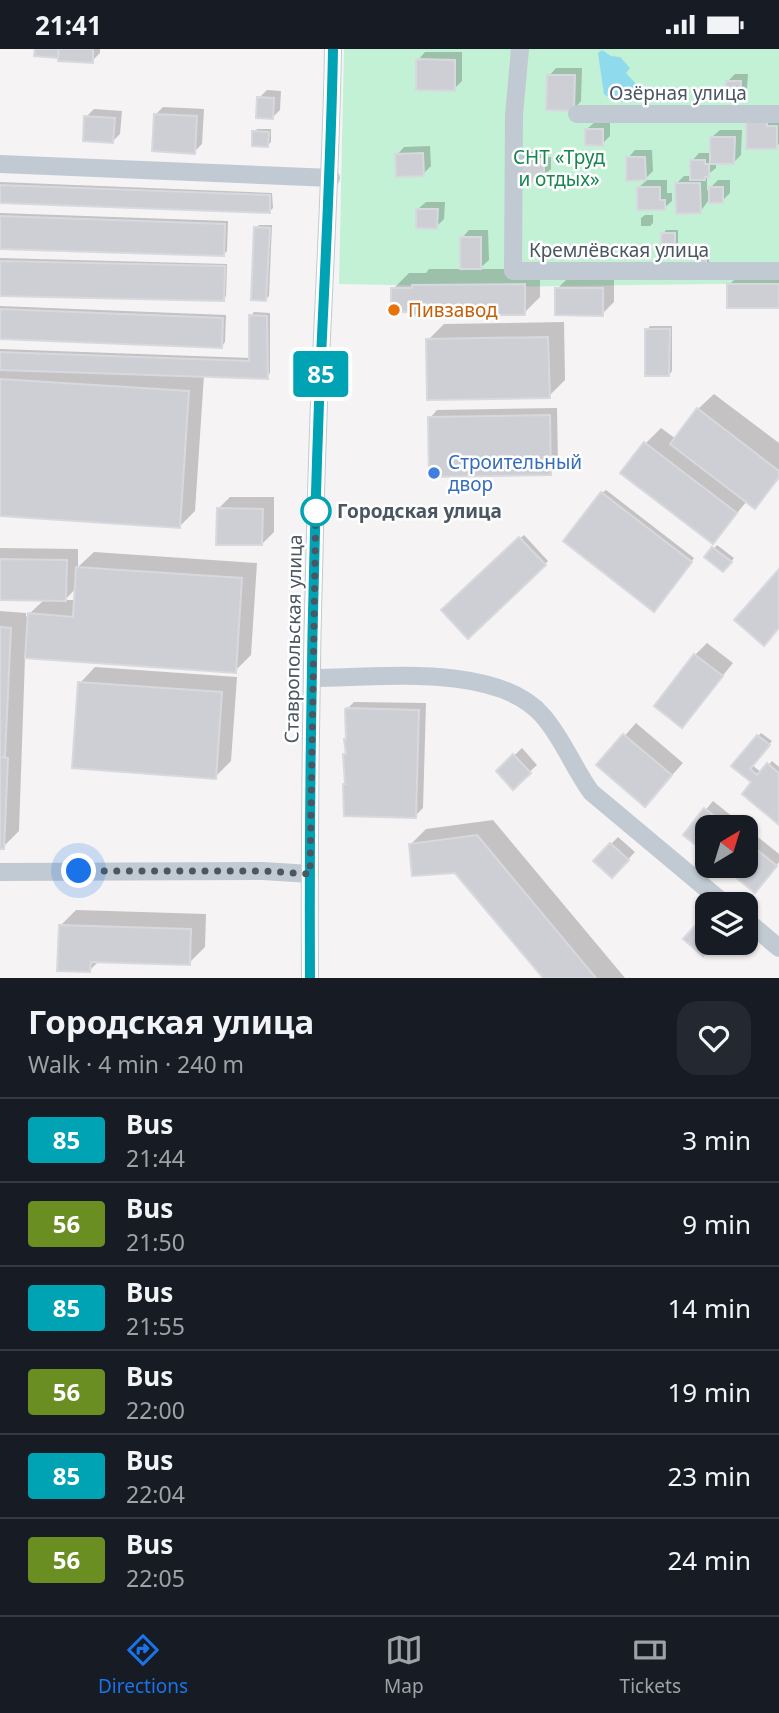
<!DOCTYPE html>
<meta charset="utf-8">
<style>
:root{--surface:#171b24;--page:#242831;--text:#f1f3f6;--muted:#9ea1a6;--line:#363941;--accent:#1a73e8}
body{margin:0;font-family:"Noto Sans",sans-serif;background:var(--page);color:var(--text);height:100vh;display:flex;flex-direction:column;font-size:26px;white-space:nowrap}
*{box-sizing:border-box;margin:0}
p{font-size:23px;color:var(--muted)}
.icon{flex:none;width:38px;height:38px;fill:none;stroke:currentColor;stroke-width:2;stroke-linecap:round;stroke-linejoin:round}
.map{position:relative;height:929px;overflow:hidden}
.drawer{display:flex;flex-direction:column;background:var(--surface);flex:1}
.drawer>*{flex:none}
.badge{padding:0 14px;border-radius:5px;font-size:24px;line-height:46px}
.needle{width:46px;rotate:38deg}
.tools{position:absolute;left:695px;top:766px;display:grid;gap:14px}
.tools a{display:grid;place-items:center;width:63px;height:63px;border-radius:14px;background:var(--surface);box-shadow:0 2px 5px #0004;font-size:35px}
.you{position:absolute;width:35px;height:35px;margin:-18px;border:5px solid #fff;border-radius:50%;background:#1a73e8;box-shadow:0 0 0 10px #1a73e833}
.map>.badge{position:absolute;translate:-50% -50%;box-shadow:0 0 0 4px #fff}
.round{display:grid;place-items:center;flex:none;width:74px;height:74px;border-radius:21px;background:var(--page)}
.overview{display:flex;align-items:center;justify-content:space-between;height:119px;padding:0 28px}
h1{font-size:33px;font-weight:700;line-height:52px}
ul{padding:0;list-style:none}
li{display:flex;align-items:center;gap:21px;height:84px;padding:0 28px;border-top:2px solid var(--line)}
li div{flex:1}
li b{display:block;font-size:26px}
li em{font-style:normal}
li .badge{min-width:77px;font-weight:700;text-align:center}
.status{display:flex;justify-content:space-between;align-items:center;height:49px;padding:0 35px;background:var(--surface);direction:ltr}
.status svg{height:19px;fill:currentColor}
.tabs{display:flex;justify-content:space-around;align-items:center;height:98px;border-top:2px solid var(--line);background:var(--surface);font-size:19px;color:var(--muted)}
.tabs a{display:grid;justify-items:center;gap:4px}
.tabs .current{color:var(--accent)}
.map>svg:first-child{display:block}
.green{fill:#c3f1d5}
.water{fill:#90daee}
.shadow{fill:#0003;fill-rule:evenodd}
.building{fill:#cdcfd5;stroke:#d7d9de;stroke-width:2}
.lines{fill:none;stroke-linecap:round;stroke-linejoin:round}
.street{stroke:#c1cad2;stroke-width:18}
.line-casing{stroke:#fff;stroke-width:16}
.line{stroke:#00a3b4;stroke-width:10}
.walk{stroke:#4a5661;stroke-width:7;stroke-dasharray:0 12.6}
.food-dot{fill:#e8710a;stroke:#fff;stroke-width:2.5}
.shop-dot{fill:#3f7fe0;stroke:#fff;stroke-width:2.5}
.stop-dot{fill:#fff;stroke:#00a3b4;stroke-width:3.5}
.labels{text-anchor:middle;stroke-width:5;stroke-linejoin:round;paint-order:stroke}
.street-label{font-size:19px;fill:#4a5661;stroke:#fff}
.park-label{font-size:19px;fill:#17864f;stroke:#fff}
.food-label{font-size:19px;fill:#c56008;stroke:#fff;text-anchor:start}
.shop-label{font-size:19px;fill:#366cbe;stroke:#fff;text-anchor:start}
.stop-label{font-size:19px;font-weight:bold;fill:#4a5661;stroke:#fff;text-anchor:start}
</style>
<div class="status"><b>21:41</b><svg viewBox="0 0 49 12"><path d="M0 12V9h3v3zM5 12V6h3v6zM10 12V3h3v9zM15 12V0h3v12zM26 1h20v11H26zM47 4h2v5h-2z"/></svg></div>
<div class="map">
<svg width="779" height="929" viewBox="0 0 779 929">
<rect width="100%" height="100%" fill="#f5f3f3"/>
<polygon class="green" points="344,0 779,0 779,234 496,238 339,235"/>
<polygon class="water" points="602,1 611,7 620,8 630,19 626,24 637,36 635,46 626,53 614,52 604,45 598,4"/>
<g class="shadow">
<polygon points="37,0 100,0 100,4 92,12 36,6"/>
<polygon points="425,3 462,3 462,32 454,40 418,11"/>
<polygon points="556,19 582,19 581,52 574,60 549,27"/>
<polygon points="735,25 748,25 747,39 739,47 727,33"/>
<polygon points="267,41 281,42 280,61 272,69 259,49"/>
<polygon points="163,58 204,60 202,95 194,103 156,65"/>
<polygon points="94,60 122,62 120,85 113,92 86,68"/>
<polygon points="774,65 779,70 779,95 776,98 748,98"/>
<polygon points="595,73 610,73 610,87 602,95 587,80"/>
<polygon points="257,80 271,80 271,93 268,96 254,83"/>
<polygon points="720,81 742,81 741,106 734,113 716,113 716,119 707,126 707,142 718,131 730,131 730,144 722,152 708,152 700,163 676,135 684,127 692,127 692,112 699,104 712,104 712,88"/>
<polygon points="430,97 431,117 423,125 397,106 404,98"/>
<polygon points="635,101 652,101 653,122 645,130 628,109"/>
<polygon points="527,103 548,103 548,108 551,108 551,120 538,131 519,111"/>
<polygon points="647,131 667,131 667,144 672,144 672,152 664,159 639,138"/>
<polygon points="0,133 272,144 273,159 269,163 0,152"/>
<polygon points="426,153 445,153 444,170 436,178 418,160"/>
<polygon points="0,164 228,172 227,202 223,206 0,198"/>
<polygon points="645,166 653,166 653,174 650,177 641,177 641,169"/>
<polygon points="259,176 272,176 269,247 266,250 256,179"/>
<polygon points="469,181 488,181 489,211 479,220 540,220 540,248 524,264 393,240 409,224 426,224 429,220 462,220 462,189"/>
<polygon points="666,181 678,181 678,194 675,198 663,185"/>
<polygon points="545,196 550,196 551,208 547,211 542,211 541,200"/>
<polygon points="701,196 708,196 709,213 706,216 698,199"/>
<polygon points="0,209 227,215 226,247 223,250 0,245"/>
<polygon points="745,220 779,220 779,258 729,236"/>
<polygon points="569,228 614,228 614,253 602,265 557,240"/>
<polygon points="0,257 226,266 225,293 222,297 0,288"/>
<polygon points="254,263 270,264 270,324 267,328 204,326 195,462 179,478 0,466 0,300 251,309 251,267"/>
<polygon points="564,273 565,331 549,347 428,291 444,275"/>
<polygon points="650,277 672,277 672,322 669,326 647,281"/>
<polygon points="714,345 779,394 779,430 754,457 747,452 713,493 623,424 646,394 661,379 676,390 698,360"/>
<polygon points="557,359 558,417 550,425 430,369 437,361"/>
<polygon points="606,441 694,509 657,557 602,444"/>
<polygon points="230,448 274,448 274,483 262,495 218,460"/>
<polygon points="524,486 548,512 468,587 443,561"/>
<polygon points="717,496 734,509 727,518 707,508"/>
<path d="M0,499L78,500V518L94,503L257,514L251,606L235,622L25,608L19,782L3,798H0V562L26,564V568L45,550L0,549ZM76,539V551H65Z"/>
<polygon points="707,594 733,614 682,677 695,606"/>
<polygon points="95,618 237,628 231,712 215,728 80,634"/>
<polygon points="354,653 426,654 423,759 415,767 347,734 347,660"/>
<polygon points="636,674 683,714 645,756 599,716"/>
<polygon points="761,684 772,692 752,716 762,724 772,712 779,718 779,774 754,733 733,716"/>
<polygon points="522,699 537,716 513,738 498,722"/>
<polygon points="713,752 779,805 779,813 763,834 746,817 746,779 707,779 707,803 685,786"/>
<polygon points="493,771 625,929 545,929 456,822 410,796 426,780"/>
<polygon points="618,788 635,803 620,819 611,795"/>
<polygon points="76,861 206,865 205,898 189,914 100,911 90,921 60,877"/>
<polygon points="704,871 707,874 707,894 703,905 696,878"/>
</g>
<g class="building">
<polygon points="35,0 58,0 58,9 34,7"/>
<polygon points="59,0 93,0 93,14 58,12"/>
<polygon points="416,10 455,11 455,42 416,41"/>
<polygon points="547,26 575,26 574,62 546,61"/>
<polygon points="726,32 741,32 740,49 725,49"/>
<polygon points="257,48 274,49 273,70 256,69"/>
<polygon points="154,65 197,67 195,105 152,102"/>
<polygon points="84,67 115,69 113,94 83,92"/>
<polygon points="746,72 767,72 767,77 777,77 777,100 746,100"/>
<polygon points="585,80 603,80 603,97 585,96"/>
<polygon points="252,82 269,83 268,98 252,97"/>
<polygon points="710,88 735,88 734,115 710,115"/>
<polygon points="423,104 424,127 396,128 395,105"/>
<polygon points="626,108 645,108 646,131 626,132"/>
<polygon points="517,110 541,110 541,115 544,115 544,129 539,129 538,133 517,133"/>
<polygon points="690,111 705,111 705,115 709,115 709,128 705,128 705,131 690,131"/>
<polygon points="675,134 700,134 701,164 676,165"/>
<polygon points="0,136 270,146 270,164 0,154"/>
<polygon points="637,138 660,138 660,151 665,151 665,161 637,161"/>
<rect x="709" y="138" width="14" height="16"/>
<polygon points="416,160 438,160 437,180 416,179"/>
<polygon points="0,167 225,175 224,207 0,200"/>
<polygon points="254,178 270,179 266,252 251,251"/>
<rect x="661" y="184" width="14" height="16"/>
<rect x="460" y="188" width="21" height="32"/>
<polygon points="706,198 706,218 697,218 696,199"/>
<polygon points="0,212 225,217 224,252 0,247"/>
<polygon points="525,235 525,266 412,266 412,263 391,263 391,239 412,239 412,236"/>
<rect x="727" y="235" width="52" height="24"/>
<polygon points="555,239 603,239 603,267 555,266"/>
<polygon points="0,260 223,269 222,299 0,290"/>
<polygon points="249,266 267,267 268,330 0,321 0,303 249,312"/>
<polygon points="645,280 670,280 669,327 645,327"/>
<polygon points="548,288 550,349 427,351 426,290"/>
<polygon points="0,330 189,342 180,479 0,467"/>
<polygon points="697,359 779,422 779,428 755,460 670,395"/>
<polygon points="550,366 551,426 429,428 428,368"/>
<polygon points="644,393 737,464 713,495 620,424"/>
<polygon points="601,443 692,513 654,563 563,492"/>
<polygon points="217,459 263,460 262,496 216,496"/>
<polygon points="519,488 546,516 468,590 441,561"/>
<polygon points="712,498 732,513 723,523 704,508"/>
<polygon points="0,510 67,511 66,552 0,551"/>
<polygon points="76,518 242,529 236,624 25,609 28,564 73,568"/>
<polygon points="779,520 779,579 764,597 734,571"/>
<polygon points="0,578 11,579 5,708 0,708"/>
<polygon points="694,605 723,627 682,679 654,657"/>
<polygon points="78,633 222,643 216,730 72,719"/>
<polygon points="347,659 419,661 416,769 344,767 343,735 345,735 343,705 346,705 344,690 346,690 345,660"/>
<polygon points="623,685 672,726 645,758 596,716"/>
<polygon points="757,686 770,696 750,720 757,726 767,714 779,724 779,776 742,745 751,733 731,717"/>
<polygon points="513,705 531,724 513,741 496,722"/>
<polygon points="0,708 8,709 4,800 0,800"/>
<polygon points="704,759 730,779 707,779 707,805 683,786"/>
<polygon points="477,786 596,929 543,929 455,824 412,827 409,795"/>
<polygon points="746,792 777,817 755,844 722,817 746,817"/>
<polygon points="610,794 629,811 612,829 593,812"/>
<polygon points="59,876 191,880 190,916 91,913 90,923 57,922"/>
<polygon points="695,877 707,888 707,894 714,894 703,907 683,890"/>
</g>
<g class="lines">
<g class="street">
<polyline points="520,0 514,66 513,222 779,222"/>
<polyline points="577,65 779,65"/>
<polyline points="0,115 331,129"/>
<path d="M312,629C377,629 497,613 543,667C563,690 573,718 591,743L726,856"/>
<polyline points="0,823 263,822 310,825"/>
<polyline points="746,871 779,899"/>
<path d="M310,929C309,737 312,545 319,354C324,236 331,118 333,0"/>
</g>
</g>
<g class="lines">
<g class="line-casing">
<path id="line" d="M310,929C309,737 312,545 319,354C324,236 331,118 333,0"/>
</g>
<use href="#line" class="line"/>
<polyline class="walk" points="79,822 263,822 310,825 316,452 316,462"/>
</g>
<circle class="food-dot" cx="394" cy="261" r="7"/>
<circle class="shop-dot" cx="434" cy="424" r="7"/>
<circle class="stop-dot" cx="316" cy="462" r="14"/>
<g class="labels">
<g class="street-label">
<text x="678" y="51">Озёрная улица</text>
<text x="619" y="208">Кремлёвская улица</text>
<text transform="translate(293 590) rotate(-89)" y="7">Ставропольская улица</text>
</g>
<g class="park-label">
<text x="559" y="115">СНТ «Труд<tspan x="559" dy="22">и отдых»</tspan></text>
</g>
<g class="food-label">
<text x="408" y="268">Пивзавод</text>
</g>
<g class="shop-label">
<text x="448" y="420">Строительный<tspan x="448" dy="22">двор</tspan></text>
</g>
<g class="stop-label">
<text x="337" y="469">Городская улица</text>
</g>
</g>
</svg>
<div class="tools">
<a><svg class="needle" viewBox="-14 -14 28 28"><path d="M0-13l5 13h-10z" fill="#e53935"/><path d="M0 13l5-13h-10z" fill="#9ea1a6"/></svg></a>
<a><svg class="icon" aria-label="layers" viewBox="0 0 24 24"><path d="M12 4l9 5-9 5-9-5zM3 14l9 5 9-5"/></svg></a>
</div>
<div class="you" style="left:79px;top:822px"></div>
<b class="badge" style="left:321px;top:325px;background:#00a3b4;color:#fff">85</b>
</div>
<section class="drawer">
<div class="overview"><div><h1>Городская улица</h1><p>Walk · 4 min · 240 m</p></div><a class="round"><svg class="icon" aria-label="heart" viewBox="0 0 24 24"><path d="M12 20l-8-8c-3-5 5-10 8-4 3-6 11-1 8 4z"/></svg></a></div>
<ul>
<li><span class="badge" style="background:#00a3b4;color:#fff">85</span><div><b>Bus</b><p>21:44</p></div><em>3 min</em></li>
<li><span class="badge" style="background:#6b8e23;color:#fff">56</span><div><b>Bus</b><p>21:50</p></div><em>9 min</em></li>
<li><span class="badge" style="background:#00a3b4;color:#fff">85</span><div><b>Bus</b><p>21:55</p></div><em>14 min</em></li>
<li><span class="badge" style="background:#6b8e23;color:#fff">56</span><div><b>Bus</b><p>22:00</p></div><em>19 min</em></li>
<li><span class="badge" style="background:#00a3b4;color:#fff">85</span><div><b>Bus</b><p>22:04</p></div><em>23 min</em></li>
<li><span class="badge" style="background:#6b8e23;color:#fff">56</span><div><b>Bus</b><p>22:05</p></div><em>24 min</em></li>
</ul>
</section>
<nav class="tabs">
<a class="current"><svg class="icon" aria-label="directions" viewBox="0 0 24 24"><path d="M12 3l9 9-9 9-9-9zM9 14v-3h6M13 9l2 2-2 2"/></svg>Directions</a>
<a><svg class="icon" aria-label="map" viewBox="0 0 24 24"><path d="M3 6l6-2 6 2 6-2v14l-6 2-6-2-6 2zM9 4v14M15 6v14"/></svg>Map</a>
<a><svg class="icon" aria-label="tickets" viewBox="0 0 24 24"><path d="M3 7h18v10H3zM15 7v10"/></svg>Tickets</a>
</nav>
